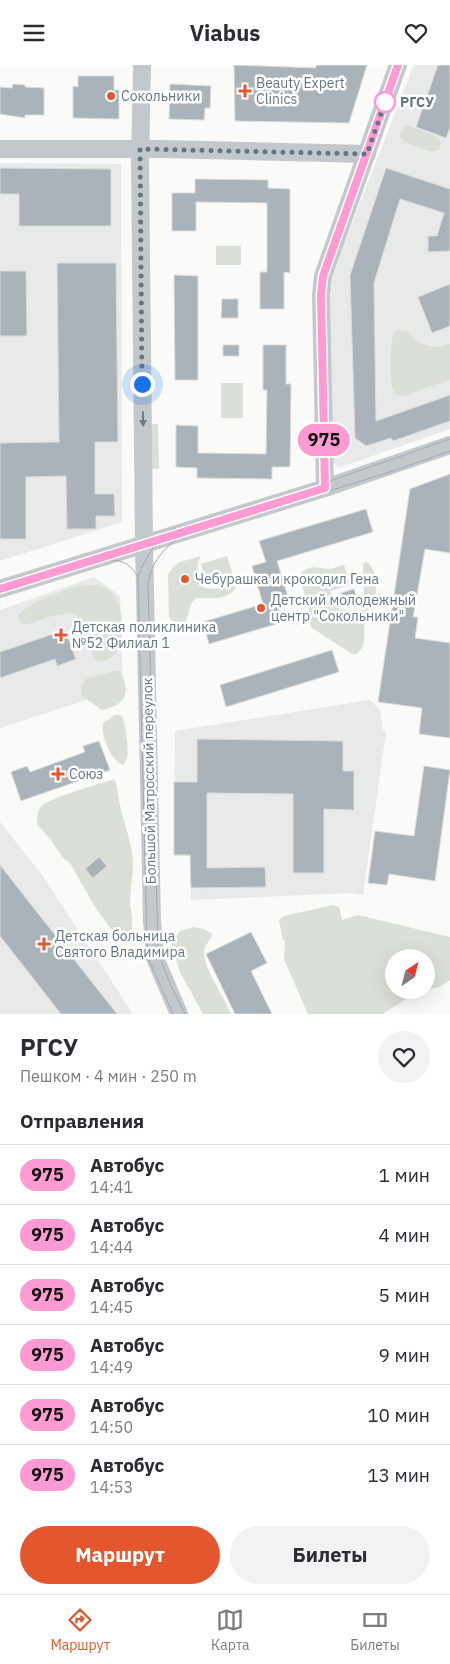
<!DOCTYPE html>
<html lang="ru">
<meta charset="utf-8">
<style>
:root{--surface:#fff;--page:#f2f2f3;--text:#2b2b33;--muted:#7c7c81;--line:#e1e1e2;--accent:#e4572e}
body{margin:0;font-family:"IBM Plex Sans",sans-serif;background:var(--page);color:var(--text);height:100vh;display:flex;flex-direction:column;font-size:19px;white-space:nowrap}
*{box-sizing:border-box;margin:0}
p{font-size:16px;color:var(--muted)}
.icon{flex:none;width:28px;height:28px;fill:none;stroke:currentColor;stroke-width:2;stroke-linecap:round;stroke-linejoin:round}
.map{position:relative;height:949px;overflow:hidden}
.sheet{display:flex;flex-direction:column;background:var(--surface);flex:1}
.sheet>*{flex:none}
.badge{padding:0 10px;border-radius:16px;font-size:18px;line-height:32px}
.needle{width:32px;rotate:35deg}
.tools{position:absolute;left:385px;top:884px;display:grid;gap:10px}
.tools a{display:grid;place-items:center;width:50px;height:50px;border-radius:50%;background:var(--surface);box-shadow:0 5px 20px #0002;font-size:25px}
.you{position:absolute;width:25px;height:25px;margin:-12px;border:4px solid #fff;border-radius:50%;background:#1a73e8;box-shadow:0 0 0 8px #1a73e833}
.map>.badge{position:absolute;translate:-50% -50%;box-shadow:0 0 0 2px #fff}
h2{padding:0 20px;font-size:19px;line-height:45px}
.round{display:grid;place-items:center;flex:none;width:52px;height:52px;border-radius:26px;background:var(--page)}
.head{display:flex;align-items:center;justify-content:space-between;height:85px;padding:0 20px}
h1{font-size:24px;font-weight:700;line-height:38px}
.button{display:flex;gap:10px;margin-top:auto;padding:10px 20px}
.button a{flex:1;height:58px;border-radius:30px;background:var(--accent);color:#fff;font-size:20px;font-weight:700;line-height:58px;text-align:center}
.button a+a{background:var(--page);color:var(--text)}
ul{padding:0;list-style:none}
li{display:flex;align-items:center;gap:15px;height:60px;padding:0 20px;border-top:1px solid var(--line)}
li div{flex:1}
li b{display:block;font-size:19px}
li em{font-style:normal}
li .badge{min-width:55px;font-weight:700;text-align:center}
header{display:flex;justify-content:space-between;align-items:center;height:65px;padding:0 20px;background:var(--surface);font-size:22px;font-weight:700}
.dock{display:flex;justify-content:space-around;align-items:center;height:70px;border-top:1px solid var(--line);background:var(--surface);font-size:14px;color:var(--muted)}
.dock a{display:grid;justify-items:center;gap:2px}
.dock .on{color:var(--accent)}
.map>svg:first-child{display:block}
.built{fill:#e8e9e9}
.green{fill:#dadfd7}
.building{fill:#aab3b9;stroke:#dcdcda}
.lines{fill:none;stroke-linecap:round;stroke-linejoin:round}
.minor{stroke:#c3c8cc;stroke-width:18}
.tram{stroke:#a2aab0;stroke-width:1}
.oneway{fill:#6a7a87}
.line-casing{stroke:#fff;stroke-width:11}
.line{stroke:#ff9ad2;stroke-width:8}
.walk{stroke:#657683;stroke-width:5;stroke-dasharray:0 9}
.poi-dot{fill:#e4572e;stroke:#fff;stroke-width:2}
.stop-dot{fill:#fff;stroke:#ff9ad2;stroke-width:2.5}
.labels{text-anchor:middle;stroke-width:5;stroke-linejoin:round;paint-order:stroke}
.poi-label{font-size:14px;fill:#657683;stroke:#fff;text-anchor:start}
.stop-label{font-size:14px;font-weight:bold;fill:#657683;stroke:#fff;text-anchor:start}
.street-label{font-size:14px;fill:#657683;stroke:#fff}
</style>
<header><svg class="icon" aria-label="menu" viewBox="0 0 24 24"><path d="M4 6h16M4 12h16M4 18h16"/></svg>Viabus<svg class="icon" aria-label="heart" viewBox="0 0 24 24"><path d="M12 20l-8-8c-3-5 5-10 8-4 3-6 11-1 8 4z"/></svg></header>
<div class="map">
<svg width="450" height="949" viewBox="0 0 450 949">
<rect width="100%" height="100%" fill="#fafaf8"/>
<g class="built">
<polygon points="414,0 450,0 450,364 338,403 333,397 330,234 333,212 340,189"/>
<polygon points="0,98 121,99 122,457 0,496"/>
<polygon points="94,512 120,531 123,623 0,663 0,545"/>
<polygon points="370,635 380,645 383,666 386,667 363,830 351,828 191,835 190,791 174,790 175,666"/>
<polygon points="0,757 42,810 133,949 0,949"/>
</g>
<g class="green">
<path d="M409,61L438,72C442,77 441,80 438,85L430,86L404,77L400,71L403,63Z"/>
<rect x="216" y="181" width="25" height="19"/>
<path d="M398,265L408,266C419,281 432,286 450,279V315L424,323L406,331L396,330C388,321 390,280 394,267Z"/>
<rect x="221" y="318" width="22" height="35"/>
<polygon points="150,359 158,359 159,404 151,404"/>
<path d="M201,491C194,503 199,512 204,523L215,524L233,518L236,523C227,536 209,533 196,533L191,539L186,556C179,560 175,558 169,553L168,510L173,502L180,497Z"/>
<polygon points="227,491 234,514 207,522 201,499"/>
<path d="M367,497C378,506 378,525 373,538C372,543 367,546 365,552C362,565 369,579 357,589H352L312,563L310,559L309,545L300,512L302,507C314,498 320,505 331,504C335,503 340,501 344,500L350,520L330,526L339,544L354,547L364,545L363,499Z"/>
<path d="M96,520C102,522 109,523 113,529C121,538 121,548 122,559C122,578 122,593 98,597C88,587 92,578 89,566C87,559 78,551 72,548L52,551L28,559H23L20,556L18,551C24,540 67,523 80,521C85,520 91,520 96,520Z"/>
<path d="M115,606H120C131,627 127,640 102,645L82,631L81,622L86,614Z"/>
<path d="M115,650C118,650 120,649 122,652C126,657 129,687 127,693C127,695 124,698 123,700C110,694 101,671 103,658Z"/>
<path d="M114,714C119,724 117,729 120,740C124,760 133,779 133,800C133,812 130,825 130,838C131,852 136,862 127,875L120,876L95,842L70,798L63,793L51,775L37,759C37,754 37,747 40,743C46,733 100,719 114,714Z"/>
<polygon points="333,840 339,842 342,855 358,850 450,872 450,915 439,922 426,925 426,892 394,892 394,925 424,925 410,932 382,949 308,949 284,894 285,875 283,875 279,855 284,851"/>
<path d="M194,862L204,864L212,869C211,876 204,879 204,887C204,905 224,931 231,949H203L180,907L171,878L180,866Z"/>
</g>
<g class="building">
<polygon points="234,0 316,3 316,0 367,0 349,58 235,56"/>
<polygon points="438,0 450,0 450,63 446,73 416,62"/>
<polygon points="78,11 114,11 114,25 119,25 119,54 73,53 73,21 78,22"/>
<polygon points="13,19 25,20 25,22 44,23 44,50 25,50 25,53 0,49 0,22 12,23"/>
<polygon points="170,19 211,21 210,43 205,43 204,55 169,54"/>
<polygon points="0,103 111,104 111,161 19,161 19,129 0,129"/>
<polygon points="386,103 450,124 450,186 428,187 428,171 437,171 444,148 400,134 374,218 376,356 450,330 450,356 393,376 391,373 366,381 355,373 350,210"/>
<polygon points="195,114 268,115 268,123 290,124 290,208 284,207 284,244 260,244 260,207 267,207 267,138 196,137 196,166 172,166 172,128 195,128"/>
<polygon points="57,198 116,198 118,377 95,377 95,429 114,429 115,451 96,451 96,464 67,464 66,411 26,412 26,474 0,474 0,378 59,377"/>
<polygon points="0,206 26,206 27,271 0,271"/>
<polygon points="174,210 198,211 198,315 175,315"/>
<polygon points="450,219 450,261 432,268 418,232"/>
<polygon points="222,234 238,234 238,253 221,253"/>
<rect x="223" y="280" width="16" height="11"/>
<polygon points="263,280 286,280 286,319 291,319 290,402 272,402 272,414 197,413 197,403 176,402 176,360 198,361 198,388 266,389 267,325 263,325"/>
<polygon points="450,409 450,488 425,484 413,552 418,552 415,573 450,578 450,673 419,669 422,643 378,637 410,424"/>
<polygon points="366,444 373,467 277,496 288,532 276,536 283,557 209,579 203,557 263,539 252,501 266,497 259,476"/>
<polygon points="354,524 358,537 345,541 341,528"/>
<polygon points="65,565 76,594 57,601 55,594 0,613 0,587"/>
<polygon points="332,585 339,607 226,642 220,620"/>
<polygon points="197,674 343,676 343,706 354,706 354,745 324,744 324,808 293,808 293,729 207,728 207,803 265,802 266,822 191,823 190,790 174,790 174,717 197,717"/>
<polygon points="99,676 110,705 21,736 11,707 27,701 30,707 85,687 83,681"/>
<polygon points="424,701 450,705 435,816 389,809 387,820 368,818 375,766 414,771"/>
<polygon points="99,792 107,801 93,813 85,804"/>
<polygon points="0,800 117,949 61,949 0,871"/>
<polygon points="251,867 267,898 251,906 272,949 235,949 206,889"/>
</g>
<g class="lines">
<g class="minor">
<polyline points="142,0 140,96 144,478 152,856 155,893 179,949"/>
<polyline points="0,84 161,84 367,89"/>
<polyline points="325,423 321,230 323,211 398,0"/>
<polyline points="0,524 325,423 450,380"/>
</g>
<g class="tram">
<path d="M177,474C161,486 151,499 148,519L158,879C161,904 174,926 185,949"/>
<polyline points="172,475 390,407 450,386"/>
<path d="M110,495C124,495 131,500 138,512"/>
<polyline points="0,519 324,418 450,374"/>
<polyline points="0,529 155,480"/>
<path d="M173,949L149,895L147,879L138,512C145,492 156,475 175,463"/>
</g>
</g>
<defs><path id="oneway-solid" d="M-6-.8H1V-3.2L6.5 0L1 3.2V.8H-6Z" transform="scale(1.25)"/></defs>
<use class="oneway" href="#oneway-solid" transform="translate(143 354) rotate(89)"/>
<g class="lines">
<g class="line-casing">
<polyline id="line" points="0,524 325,423 321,230 323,211 398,0"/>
</g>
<use href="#line" class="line"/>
<polyline class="walk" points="142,319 140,84 367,89 385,37"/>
</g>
<g class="poi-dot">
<path d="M242.5 18.5h5v5h5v5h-5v5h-5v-5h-5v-5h5z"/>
<circle cx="111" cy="31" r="5"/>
<circle cx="185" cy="514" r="5"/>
<circle cx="261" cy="543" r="5"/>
<path d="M58.5 562.5h5v5h5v5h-5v5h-5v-5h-5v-5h5z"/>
<path d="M55.5 701.5h5v5h5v5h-5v5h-5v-5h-5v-5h5z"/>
<path d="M41.5 871.5h5v5h5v5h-5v5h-5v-5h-5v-5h5z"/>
</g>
<circle class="stop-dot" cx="385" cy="37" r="10"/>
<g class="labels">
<g class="poi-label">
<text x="256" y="23">Beauty Expert<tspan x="256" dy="16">Clinics</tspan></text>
<text x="121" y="36">Сокольники</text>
<text x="195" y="519">Чебурашка и крокодил Гена</text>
<text x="271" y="540">Детский молодежный<tspan x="271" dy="16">центр "Сокольники"</tspan></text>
<text x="72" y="567">Детская поликлиника<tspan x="72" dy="16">№52 Филиал 1</tspan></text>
<text x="69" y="714">Союз</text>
<text x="55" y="876">Детская больница<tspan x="55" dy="16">Святого Владимира</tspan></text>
</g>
<g class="stop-label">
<text x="400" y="42">РГСУ</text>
</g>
<g class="street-label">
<text transform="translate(149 716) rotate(-91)" y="5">Большой Матросский переулок</text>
</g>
</g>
</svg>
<div class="tools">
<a><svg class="needle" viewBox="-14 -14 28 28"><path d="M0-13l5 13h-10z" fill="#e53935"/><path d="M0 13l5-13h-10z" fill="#7c7c81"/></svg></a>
</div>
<div class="you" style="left:142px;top:319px"></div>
<b class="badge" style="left:324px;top:375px;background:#ff9ad2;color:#111">975</b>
</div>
<section class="sheet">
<div class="head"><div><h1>РГСУ</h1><p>Пешком · 4 мин · 250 m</p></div><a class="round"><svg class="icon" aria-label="heart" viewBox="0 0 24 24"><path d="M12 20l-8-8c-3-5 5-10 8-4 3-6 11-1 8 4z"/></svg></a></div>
<h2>Отправления</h2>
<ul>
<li><span class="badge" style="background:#ff9ad2;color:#111">975</span><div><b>Автобус</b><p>14:41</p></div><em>1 мин</em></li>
<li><span class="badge" style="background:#ff9ad2;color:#111">975</span><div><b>Автобус</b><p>14:44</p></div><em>4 мин</em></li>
<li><span class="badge" style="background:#ff9ad2;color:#111">975</span><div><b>Автобус</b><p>14:45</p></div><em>5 мин</em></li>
<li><span class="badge" style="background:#ff9ad2;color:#111">975</span><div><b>Автобус</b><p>14:49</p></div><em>9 мин</em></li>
<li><span class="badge" style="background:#ff9ad2;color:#111">975</span><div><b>Автобус</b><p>14:50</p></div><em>10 мин</em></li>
<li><span class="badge" style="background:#ff9ad2;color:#111">975</span><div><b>Автобус</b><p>14:53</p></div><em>13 мин</em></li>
</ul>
<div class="button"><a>Маршрут</a><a>Билеты</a></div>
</section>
<nav class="dock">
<a class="on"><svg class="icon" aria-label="directions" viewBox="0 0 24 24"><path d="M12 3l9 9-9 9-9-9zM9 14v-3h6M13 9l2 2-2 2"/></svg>Маршрут</a>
<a><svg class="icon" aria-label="map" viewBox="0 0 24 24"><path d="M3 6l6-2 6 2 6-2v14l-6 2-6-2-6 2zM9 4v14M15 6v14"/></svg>Карта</a>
<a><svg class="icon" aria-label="tickets" viewBox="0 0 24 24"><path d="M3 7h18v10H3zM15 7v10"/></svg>Билеты</a>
</nav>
